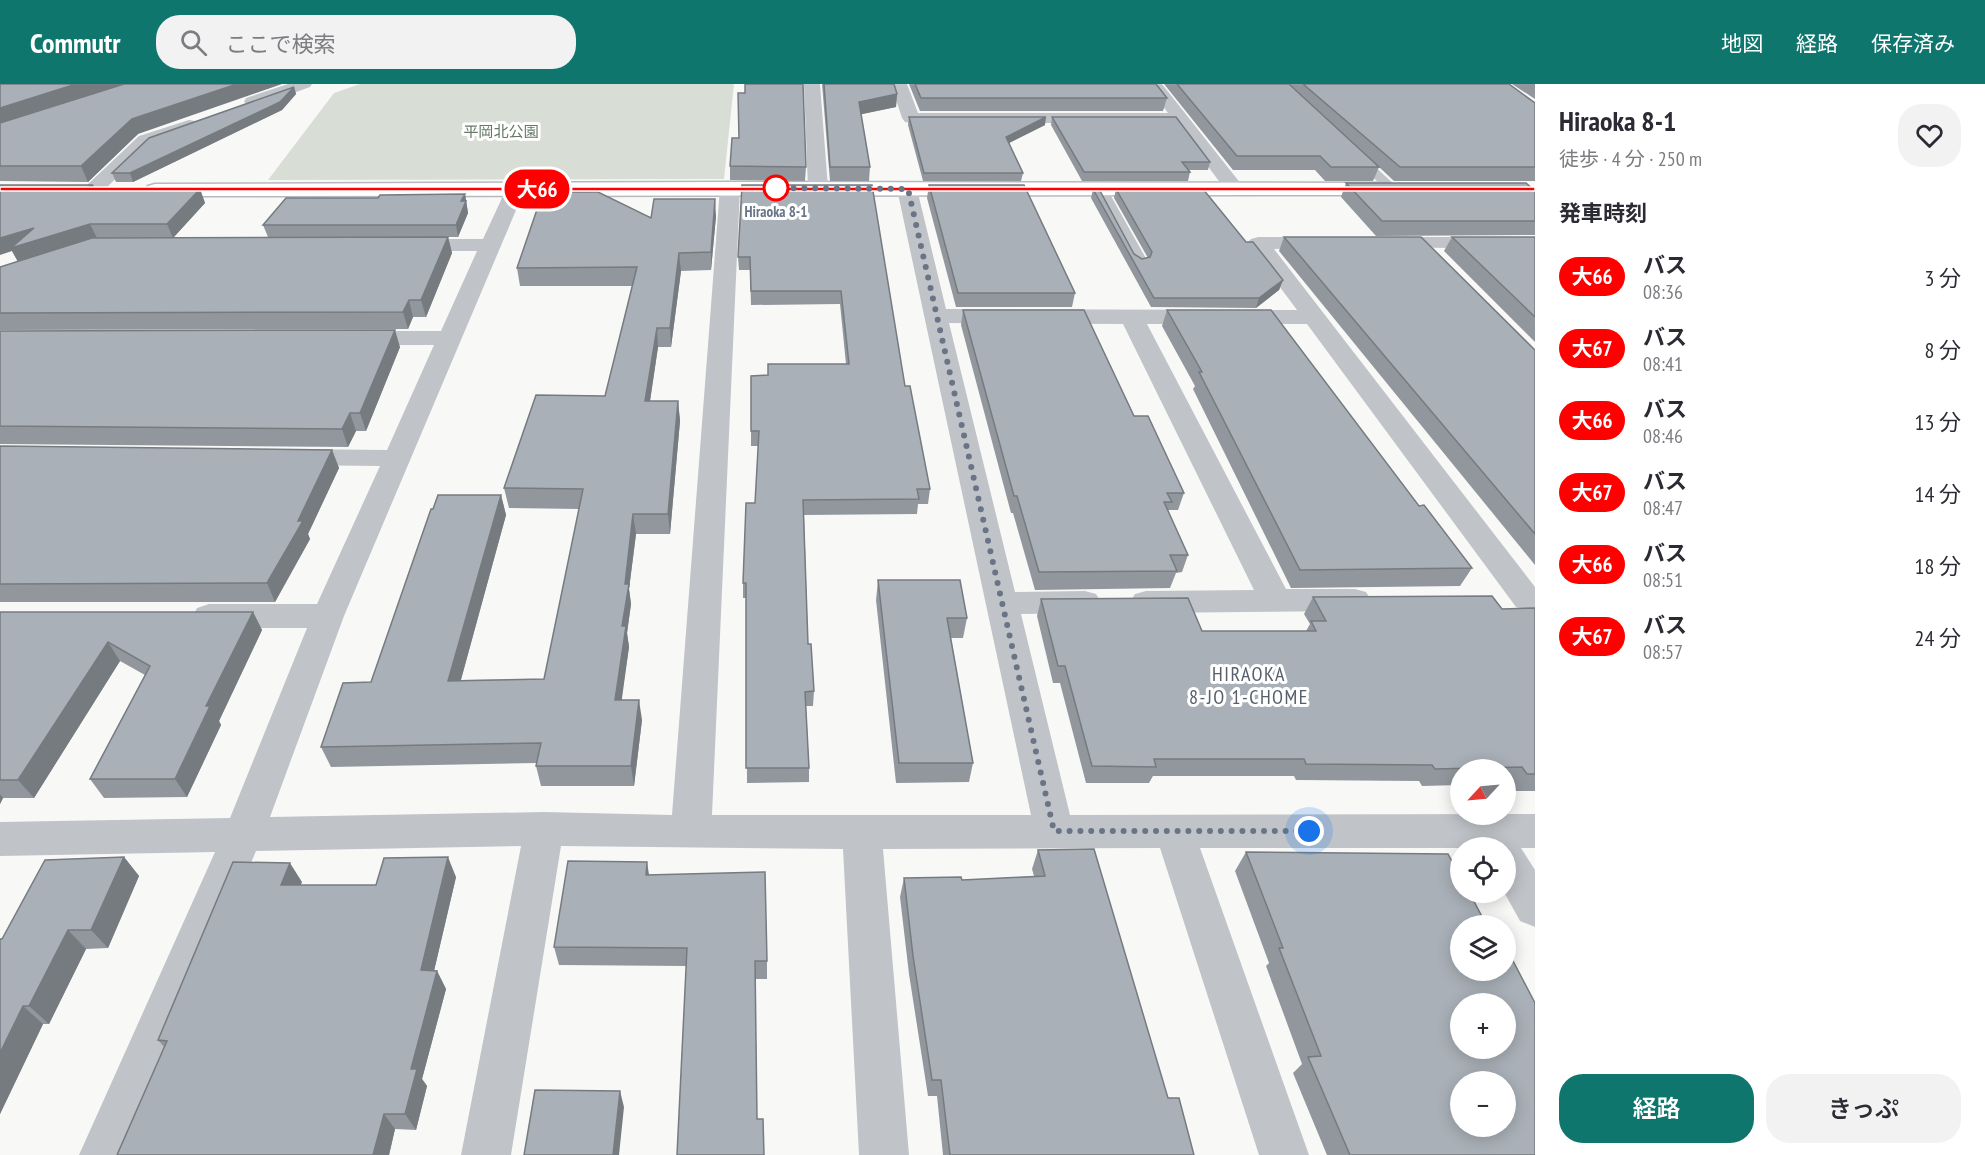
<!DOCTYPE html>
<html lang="ja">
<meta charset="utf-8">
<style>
:root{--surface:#fff;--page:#f2f2f3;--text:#2b2b33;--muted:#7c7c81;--accent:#0f766e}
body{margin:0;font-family:"PT Sans Narrow","Noto Sans JP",sans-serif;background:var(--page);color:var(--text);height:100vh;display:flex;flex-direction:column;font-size:22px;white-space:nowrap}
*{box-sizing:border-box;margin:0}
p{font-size:20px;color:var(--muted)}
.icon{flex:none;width:33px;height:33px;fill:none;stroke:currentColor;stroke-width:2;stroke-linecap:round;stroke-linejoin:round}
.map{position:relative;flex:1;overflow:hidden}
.side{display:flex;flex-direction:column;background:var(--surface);width:450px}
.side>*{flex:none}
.badge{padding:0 12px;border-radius:20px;font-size:21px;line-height:39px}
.needle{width:39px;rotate:244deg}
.tools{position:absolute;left:1450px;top:675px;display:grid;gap:12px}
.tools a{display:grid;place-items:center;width:66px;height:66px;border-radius:50%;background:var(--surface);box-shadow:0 3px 15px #0003;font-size:30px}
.you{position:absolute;width:30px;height:30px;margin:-15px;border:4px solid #fff;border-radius:50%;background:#1a73e8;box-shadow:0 0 0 9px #1a73e833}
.map>.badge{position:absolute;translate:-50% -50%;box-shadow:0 0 0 3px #fff}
h2{padding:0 24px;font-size:22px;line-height:54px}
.round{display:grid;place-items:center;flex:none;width:63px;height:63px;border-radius:24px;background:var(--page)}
.headline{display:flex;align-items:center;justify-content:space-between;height:102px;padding:0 24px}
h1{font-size:28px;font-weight:600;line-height:45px}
.button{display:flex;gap:12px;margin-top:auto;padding:12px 24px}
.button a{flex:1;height:69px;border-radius:24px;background:var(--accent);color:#fff;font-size:24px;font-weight:600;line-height:69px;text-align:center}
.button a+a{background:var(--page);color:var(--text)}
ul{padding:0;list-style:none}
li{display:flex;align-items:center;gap:18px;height:72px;padding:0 24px}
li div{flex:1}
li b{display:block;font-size:22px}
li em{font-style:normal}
li .badge{min-width:66px;font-weight:700;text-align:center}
header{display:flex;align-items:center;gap:36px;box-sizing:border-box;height:84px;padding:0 30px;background:var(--accent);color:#fff}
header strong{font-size:28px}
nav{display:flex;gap:33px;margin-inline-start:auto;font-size:21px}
.search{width:420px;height:54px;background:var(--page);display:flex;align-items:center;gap:15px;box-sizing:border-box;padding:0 21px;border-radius:24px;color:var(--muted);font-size:22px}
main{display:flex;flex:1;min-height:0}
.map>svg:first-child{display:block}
.green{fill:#d8ddd6}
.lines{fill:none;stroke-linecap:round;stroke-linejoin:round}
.secondary-casing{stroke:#b5b9bf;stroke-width:3}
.lane{fill:#c0c3c8;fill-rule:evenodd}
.street{fill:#c0c3c8;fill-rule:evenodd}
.secondary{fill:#fff;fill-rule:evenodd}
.wall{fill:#91979d}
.shaded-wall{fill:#767b80}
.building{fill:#a9b0b7;stroke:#767b80;stroke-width:1.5;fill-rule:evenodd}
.line{fill:#f00;stroke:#fff;stroke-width:1.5}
.walk{stroke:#697586;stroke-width:6;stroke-dasharray:0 10.8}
.stop-dot{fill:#fff;stroke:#f00;stroke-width:3}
.labels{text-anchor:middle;stroke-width:6;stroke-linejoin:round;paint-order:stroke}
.far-park-label{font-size:15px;fill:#657864;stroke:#fff}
.far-stop-label{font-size:15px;font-weight:bold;fill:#697586;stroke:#fff}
.neighbourhood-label{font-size:20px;letter-spacing:1.5px;fill:#575f6b;stroke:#fff}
</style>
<header>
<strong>Commutr</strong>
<div class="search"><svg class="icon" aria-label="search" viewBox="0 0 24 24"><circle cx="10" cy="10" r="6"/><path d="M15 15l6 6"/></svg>ここで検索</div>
<nav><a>地図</a><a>経路</a><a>保存済み</a></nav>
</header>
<main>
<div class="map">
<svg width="1535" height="1071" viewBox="0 0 1535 1071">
<rect width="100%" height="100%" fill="#f8f9f7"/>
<polygon class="green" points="360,0 734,0 724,95 268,96 334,9"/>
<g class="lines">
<g class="secondary-casing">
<polygon id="secondary" points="730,98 1387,99 1394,101 1397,105 1394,109 1387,111 155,112 148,110 145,106 148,102 155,100"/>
</g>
<g class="lane">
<polygon points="1355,67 1359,68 1396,102 1396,108 1388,108 1351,72 1349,70"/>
<polygon points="1101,101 1107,105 1148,178 1146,181 1141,182 1134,178 1095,105"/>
</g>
<g class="street">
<polygon points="288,0 312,0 310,3 258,22 252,23 244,18 246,14"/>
<polygon points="804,0 820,0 828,104 825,108 811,108 808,104"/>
<polygon points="891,0 907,0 918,29 1168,29 1146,0 1162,0 1245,105 1242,109 1228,109 1175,39 911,39 905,38 902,34"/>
<polygon points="189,36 195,37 198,41 195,45 151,60 100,110 86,110 83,106 86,102 139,52"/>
<polygon points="730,98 737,100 740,104 712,731 1031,731 897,105 900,101 914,101 917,105 946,225 1297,226 1247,159 1251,155 1258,153 1326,153 1333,155 1337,159 1333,163 1274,165 1535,503 1535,524 1527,526 1516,523 1307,240 1147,240 1286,505 1355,505 1366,508 1371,516 1366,524 1355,527 1146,529 1135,526 1130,518 1135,510 1146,507 1254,506 1123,240 949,239 1015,508 1085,507 1096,510 1101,518 1096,526 1085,529 1021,530 1070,731 1535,730 1535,764 1521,764 1535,786 1535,843 1520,837 1504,808 1506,808 1506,764 1200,764 1309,1071 1259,1071 1160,764 883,765 909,1071 859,1071 843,765 561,762 511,1071 461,1071 521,762 256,767 129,1071 79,1071 215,768 0,772 0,738 230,734 307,544 209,544 197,540 193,532 197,524 209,520 317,520 380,382 290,381 280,379 276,373 280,367 290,365 387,366 434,261 353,261 345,259 341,254 345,249 353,247 441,247 477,167 405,167 398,165 394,161 398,157 405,155 483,155 508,101 522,101 525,105 344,532 270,733 544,728 672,731 720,104 723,100"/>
<polygon points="1384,153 1535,153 1535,165 1377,163 1373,159 1377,155"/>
</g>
<use href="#secondary" class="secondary"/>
</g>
<g class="wall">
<polygon points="0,0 138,50 88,98 0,97"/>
<polygon points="822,0 894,0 897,10 896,23 861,30 870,83 869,97 830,97"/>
<polygon points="909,0 1156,0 1167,14 1163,27 920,27"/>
<polygon points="1164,0 1509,0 1535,19 1535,97 1394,97 1379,83 1373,97 1325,97 1315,86 1233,86"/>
<polygon points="1512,0 1535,0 1535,15"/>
<polygon points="294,3 296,10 282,26 133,98 116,98 112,89"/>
<polygon points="745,9 806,83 805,97 730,96 730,82 739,54"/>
<polygon points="909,33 1045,41 1009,59 1023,89 1021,97 923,97 908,41"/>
<polygon points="1052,33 1210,78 1208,86 1189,86 1190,88 1188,97 1082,97 1051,41"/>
<polygon points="1346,99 1535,107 1535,151 1376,152 1341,113"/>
<polygon points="93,101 95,105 200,105 205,119 173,154 448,153 452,169 426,233 413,233 408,245 0,246 0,183 18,177 12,167"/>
<polygon points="872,101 905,302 930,405 928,420 918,420 917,430 804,431 808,560 814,607 813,622 806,622 809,684 809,698 747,699 746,514 743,514 743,499 755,419 758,362 751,362 751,292 768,291 846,280 840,220 751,221 750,186 739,186 738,173"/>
<polygon points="929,101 1075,209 1072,223 956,223 927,114"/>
<polygon points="1093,105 1134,170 1142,175 1148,174 1114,114 1116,105 1246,158 1283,196 1279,206 1256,224 1151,223 1091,114"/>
<polygon points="465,110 468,129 458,153 268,153 263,141 378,114"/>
<polygon points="716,132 711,186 681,187 671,263 658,263 650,317 678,317 680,337 670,450 636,450 629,505 631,520 627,549 629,563 621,616 642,636 634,702 541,702 536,682 536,679 331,683 321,663 371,598 501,411 506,431 461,596 544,595 579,425 509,424 504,404 605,312 632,202 520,202 517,184 651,134"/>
<polygon points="1284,153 1535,266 1535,481 1279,167"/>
<polygon points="1452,153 1535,153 1535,258 1444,167"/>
<polygon points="963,226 1134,332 1184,409 1178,426 1169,426 1168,427 1188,471 1182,488 1176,489 1170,504 1035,506 1013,429 1011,429 961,241"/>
<polygon points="1167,226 1419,422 1472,484 1460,502 1291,504 1193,305 1195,302 1162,242"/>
<polygon points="0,247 400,263 366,347 356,347 348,363 0,360"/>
<polygon points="0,362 332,366 339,384 308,450 310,455 275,518 0,518"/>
<polygon points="878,496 967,534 963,554 951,554 973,679 969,698 896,699 876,516"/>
<polygon points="1313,513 1502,525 1535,524 1535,707 1513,707 1508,699 1506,700 1506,686 1461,686 1461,701 1422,702 1419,697 1296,696 1294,692 1153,692 1149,699 1086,699 1060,599 1053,599 1037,532 1041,515 1202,547 1306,547 1310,540 1304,530"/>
<polygon points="0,528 253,528 262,546 219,637 221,641 187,713 104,714 90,695 145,591 120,577 34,714 3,714 0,720"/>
<polygon points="1038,766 1168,1014 1194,1071 943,1071 937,1012 928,1012 909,890 900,813 904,794 962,796 1034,792 1032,785"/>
<polygon points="1246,768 1461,842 1535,1071 1327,1071 1293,989 1302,980 1266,882 1269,879 1235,787"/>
<polygon points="124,773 139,792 108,864 86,865 49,940 43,940 0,1030 2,855"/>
<polygon points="649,791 767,877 767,895 755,895 757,1035 764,1071 686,882 559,881 554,863"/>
<polygon points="456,793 434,887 437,887 446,905 422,995 427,1002 416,1046 395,1045 389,1071 117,1071 164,963 158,956 302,798 300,801 376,801"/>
</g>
<g class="shaded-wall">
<polygon points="76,0 127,0 0,40 0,24"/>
<polygon points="237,0 282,0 138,50 88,98 81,82 132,35"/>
<polygon points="294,3 296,10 282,26 133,98 130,89"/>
<polygon points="897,10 896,23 858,31 859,18"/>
<polygon points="1046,33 1045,41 1005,61 1006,53"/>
<polygon points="93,101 99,114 84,105"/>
<polygon points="200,105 205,119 173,154 167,140"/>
<polygon points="465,110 468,129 458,153 456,141 461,117"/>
<polygon points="715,115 716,132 711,186 711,168"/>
<polygon points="90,140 97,154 18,178 12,167 0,171 0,154 34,144"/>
<polygon points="448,153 452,169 426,233 421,216"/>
<polygon points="679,169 681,187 671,263 670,244"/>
<polygon points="1283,196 1279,206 1256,224 1259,214"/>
<polygon points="409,216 413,233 408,245 403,228"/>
<polygon points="657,244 658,263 647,337 645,317"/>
<polygon points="395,246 400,263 366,347 360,329"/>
<polygon points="678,317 680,337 670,450 668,430"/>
<polygon points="350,329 356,347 348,363 342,345"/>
<polygon points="332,366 339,384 308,450 310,455 275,518 267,499 298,437"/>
<polygon points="501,411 506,431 455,617 448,597"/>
<polygon points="633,430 636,450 629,505 631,520 627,549 629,563 619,636 615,616 622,542 625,500"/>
<polygon points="253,528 262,546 219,637 221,641 187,713 175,695 206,622"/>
<polygon points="108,558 120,577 34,714 18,696"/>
<polygon points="639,616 642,636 634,702 631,682"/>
<polygon points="0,710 3,714 0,720"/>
<polygon points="124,773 139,792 108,864 91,846"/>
<polygon points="448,773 456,793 430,904 421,886"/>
<polygon points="647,778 650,797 646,791"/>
<polygon points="290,779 302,798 293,820 281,801"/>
<polygon points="68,846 86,865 49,940 29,922"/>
<polygon points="437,887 446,905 422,995 427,1002 416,1046 405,1030 411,985"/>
<polygon points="23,922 43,940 0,1030 0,969"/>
<polygon points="620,1007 624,1023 619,1071 613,1071"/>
<polygon points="384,1030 395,1045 389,1071 373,1071"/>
</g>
<g class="building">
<polygon points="0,0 76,0 0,24"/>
<polygon points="124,0 237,0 132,35 81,82 0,82 0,39"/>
<polygon points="745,0 803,0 806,83 730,82 732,54 739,54 738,9 745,9"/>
<polygon points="824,0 894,0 897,10 859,18 870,83 830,83"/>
<polygon points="915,0 1156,0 1167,14 921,14"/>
<polygon points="1177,0 1290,0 1290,1 1379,83 1331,83 1320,72 1237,72"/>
<polygon points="1303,0 1509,0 1535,19 1535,83 1400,83"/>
<polygon points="294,3 280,18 130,89 112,89 149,54"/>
<polygon points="909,33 1046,33 1006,53 1023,89 924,89"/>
<polygon points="1052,33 1176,33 1210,78 1182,78 1190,88 1084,88"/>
<polygon points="1346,99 1526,99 1535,107 1535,137 1382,137"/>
<polygon points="0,101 93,101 84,105 200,105 167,140 90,140 11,164 34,144 0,154"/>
<polygon points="742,101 872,101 905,302 910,302 930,405 917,405 919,415 803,416 808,560 811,560 814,607 805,608 809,684 746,684 746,499 743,499 746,419 755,419 759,347 751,347 751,292 768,291 768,280 849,280 841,207 751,207 750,173 738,173"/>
<polygon points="929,101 1024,101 1075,209 958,209"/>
<polygon points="1093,105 1099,105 1134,170 1142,175 1150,173 1152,168 1116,105 1203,105 1246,158 1253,158 1283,196 1259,214 1154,214"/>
<polygon points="543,108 598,108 651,134 654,115 715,115 711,168 679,169 670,244 657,244 645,317 678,317 668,430 633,430 625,500 629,500 622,542 626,542 615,616 639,616 631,682 536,682 541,659 321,663 343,599 371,598 431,425 433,425 438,411 501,411 448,597 544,595 583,405 504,404 536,311 605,312 637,183 517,184"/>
<polygon points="465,110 461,117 466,117 456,141 263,141 286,114 378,114 380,111"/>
<polygon points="448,153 421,216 409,216 403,228 0,229 0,183 92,154"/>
<polygon points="1284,153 1421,153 1535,266 1535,450"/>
<polygon points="1452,153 1535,153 1535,233"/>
<polygon points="963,226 1084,226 1134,332 1148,332 1184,409 1167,409 1172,418 1164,418 1188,471 1170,471 1177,487 1039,488 1017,412 1014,412"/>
<polygon points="1167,226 1271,226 1419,422 1424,421 1472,484 1300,486 1199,288 1202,288"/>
<polygon points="395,246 360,329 350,329 342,345 0,342 0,247"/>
<polygon points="0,362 332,366 298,437 303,437 267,499 0,500"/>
<polygon points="878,496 960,496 967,534 947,534 973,679 899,679"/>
<polygon points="1492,512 1502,525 1535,524 1535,690 1527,690 1522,683 1435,685 1432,681 1306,680 1304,675 1154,675 1156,683 1092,682 1065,582 1058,582 1041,515 1188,514 1202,547 1316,547 1311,537 1326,537 1313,513"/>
<polygon points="0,528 253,528 206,622 210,622 175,695 90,695 150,582 108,558 18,696 0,696"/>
<polygon points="1094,765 1168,1014 1179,1014 1194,1071 950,1071 941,996 932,996 913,872 904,794 961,793 962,796 1045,792 1038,766"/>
<path d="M1246,768L1448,770L1461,794V808H1469L1487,842H1461V886H1506V875H1512L1535,919V1071H1350L1308,973L1321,972L1279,864H1283ZM1461,920H1506V964H1461ZM1461,998H1506V1042H1461Z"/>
<polygon points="124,773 91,846 68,846 29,922 23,922 0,969 0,855 2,855 45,776"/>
<polygon points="448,773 421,886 437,887 411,985 417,985 405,1030 384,1030 373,1071 117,1071 167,957 158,956 233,778 290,779 281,801 376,801 384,774"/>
<polygon points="568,777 647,778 646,791 765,788 767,877 755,877 757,1035 763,1035 764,1071 677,1071 687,864 554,863"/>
<polygon points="535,1006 620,1007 613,1071 524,1071"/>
</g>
<rect class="line" x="0" y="103" width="1535" height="4"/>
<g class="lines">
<polyline class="walk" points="776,104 774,104 908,105 1054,747 1309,747"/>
</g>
<circle class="stop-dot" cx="776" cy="104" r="12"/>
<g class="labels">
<g class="far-park-label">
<text x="501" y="53">平岡北公園</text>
</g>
<g class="far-stop-label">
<text x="776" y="133">Hiraoka 8-1</text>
</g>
<g class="neighbourhood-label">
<text x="1249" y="597">HIRAOKA<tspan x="1249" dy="23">8-JO 1-CHOME</tspan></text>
</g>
</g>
</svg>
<div class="tools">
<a><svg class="needle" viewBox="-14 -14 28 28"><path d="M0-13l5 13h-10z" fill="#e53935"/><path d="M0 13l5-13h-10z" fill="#7c7c81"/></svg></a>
<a><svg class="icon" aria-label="locate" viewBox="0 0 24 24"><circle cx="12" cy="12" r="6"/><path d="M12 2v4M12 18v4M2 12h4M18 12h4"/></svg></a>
<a><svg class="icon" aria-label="layers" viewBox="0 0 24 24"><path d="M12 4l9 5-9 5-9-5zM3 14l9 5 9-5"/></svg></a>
<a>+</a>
<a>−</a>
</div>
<div class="you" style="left:1309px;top:747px"></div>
<b class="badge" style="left:537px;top:105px;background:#f00;color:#fff">大66</b>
</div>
<section class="side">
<div class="headline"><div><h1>Hiraoka 8-1</h1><p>徒歩 · 4 分 · 250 m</p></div><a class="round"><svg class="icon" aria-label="heart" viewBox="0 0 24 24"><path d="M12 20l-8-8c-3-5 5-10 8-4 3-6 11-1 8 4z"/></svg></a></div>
<h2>発車時刻</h2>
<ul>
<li><span class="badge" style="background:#f00;color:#fff">大66</span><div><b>バス</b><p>08:36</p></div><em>3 分</em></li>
<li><span class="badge" style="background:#f00;color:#fff">大67</span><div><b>バス</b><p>08:41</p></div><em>8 分</em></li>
<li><span class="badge" style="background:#f00;color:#fff">大66</span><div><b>バス</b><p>08:46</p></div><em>13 分</em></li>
<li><span class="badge" style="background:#f00;color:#fff">大67</span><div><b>バス</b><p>08:47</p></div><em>14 分</em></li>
<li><span class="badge" style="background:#f00;color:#fff">大66</span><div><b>バス</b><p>08:51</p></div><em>18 分</em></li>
<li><span class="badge" style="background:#f00;color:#fff">大67</span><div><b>バス</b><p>08:57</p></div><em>24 分</em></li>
</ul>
<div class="button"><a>経路</a><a>きっぷ</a></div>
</section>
</main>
